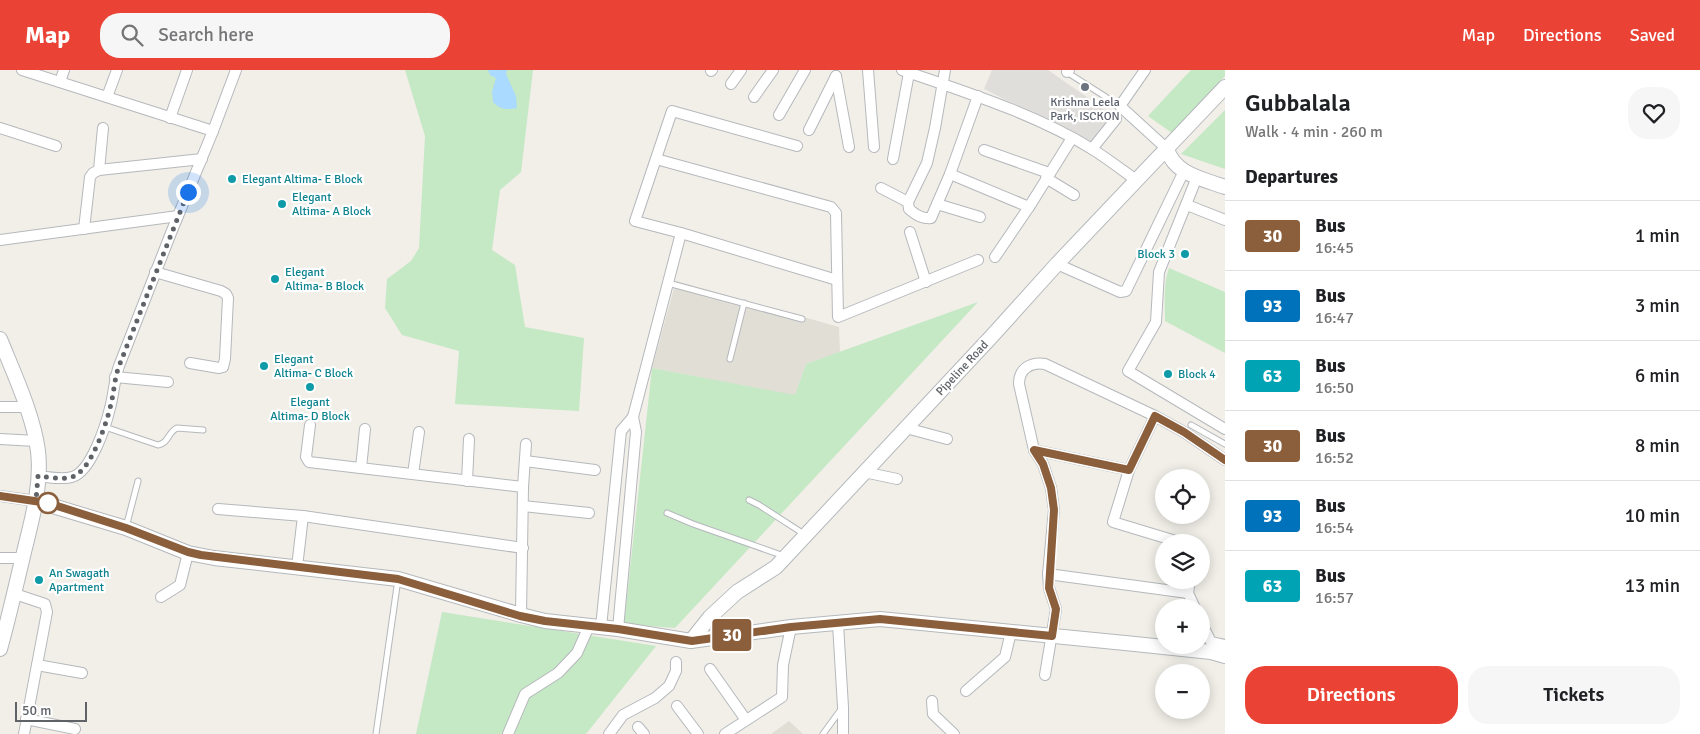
<!DOCTYPE html>
<meta charset="utf-8">
<style>
:root{--surface:#fff;--page:#f6f6f6;--text:#202124;--muted:#757577;--line:#e0e0e0;--accent:#ea4335}
body{margin:0;font-family:Signika,sans-serif;background:var(--page);color:var(--text);height:100vh;display:flex;flex-direction:column;font-size:19px;white-space:nowrap}
*{box-sizing:border-box;margin:0}
p{font-size:16px;color:var(--muted)}
.icon{flex:none;width:28px;height:28px;fill:none;stroke:currentColor;stroke-width:2;stroke-linecap:round;stroke-linejoin:round}
.map{position:relative;flex:1;overflow:hidden}
.details{display:flex;flex-direction:column;background:var(--surface);width:475px}
.details>*{flex:none}
.badge{padding:0 10px;border-radius:4px;font-size:18px;line-height:32px}
.fabs{position:absolute;left:1155px;top:399px;display:grid;gap:10px}
.fabs a{display:grid;place-items:center;width:55px;height:55px;border-radius:50%;background:var(--surface);box-shadow:0 2px 12px #0003;font-size:25px}
.scale{position:absolute;left:15px;bottom:12px;width:72px;box-sizing:border-box;padding-left:5px;border:2px solid #5f6368;border-top:0;font-size:14px;line-height:18px;white-space:nowrap;color:#5f6368;-webkit-text-stroke:4px #fff;paint-order:stroke}
.you{position:absolute;width:25px;height:25px;margin:-12px;border:4px solid #fff;border-radius:50%;background:#1a73e8;box-shadow:0 0 0 8px #1a73e833}
.map>.badge{position:absolute;translate:-50% -50%;box-shadow:0 0 0 2px #fff}
h2{padding:0 20px;font-size:19px;line-height:45px}
.round{display:grid;place-items:center;flex:none;width:52px;height:52px;border-radius:20px;background:var(--page)}
.head{display:flex;align-items:center;justify-content:space-between;height:85px;padding:0 20px}
h1{font-size:24px;font-weight:600;line-height:38px}
.cta{display:flex;gap:10px;margin-top:auto;padding:10px 20px}
.cta a{flex:1;height:58px;border-radius:20px;background:var(--accent);color:#fff;font-size:20px;font-weight:600;line-height:58px;text-align:center}
.cta a+a{background:var(--page);color:var(--text)}
ul{padding:0;list-style:none}
li{display:flex;align-items:center;gap:15px;height:70px;padding:0 20px;border-top:1px solid var(--line)}
li div{flex:1}
li b{display:block;font-size:19px}
li em{font-style:normal}
li .badge{min-width:55px;font-weight:700;text-align:center}
header{display:flex;align-items:center;gap:30px;box-sizing:border-box;height:70px;padding:0 25px;background:var(--accent);color:#fff}
header strong{font-size:24px}
nav{display:flex;gap:28px;margin-inline-start:auto;font-size:18px}
.search{width:350px;height:45px;background:var(--page);display:flex;align-items:center;gap:12px;box-sizing:border-box;padding:0 18px;border-radius:20px;color:var(--muted);font-size:19px}
main{display:flex;flex:1;min-height:0}
.map>svg:first-child{display:block}
.industrial{fill:#e0deda}
.education{fill:#e1ded6}
.green{fill:#c5e8c5}
.water{fill:#aadaff}
.lines{fill:none;stroke-linecap:round;stroke-linejoin:round}
.service-casing{stroke:#b5b8bc;stroke-width:7}
.minor-casing{stroke:#b5b8bc;stroke-width:12}
.tertiary-casing{stroke:#b5b8bc;stroke-width:16}
.service{stroke:#fff;stroke-width:5}
.minor{stroke:#fff;stroke-width:10}
.tertiary{stroke:#fff;stroke-width:14}
.line-casing{stroke:#fff;stroke-width:11}
.line{stroke:#8b5e3c;stroke-width:8}
.walk{stroke:#5f6368;stroke-width:5;stroke-dasharray:0 9}
.worship-dot{fill:#6b7280;stroke:#fff;stroke-width:2}
.culture-dot{fill:#0f9aa8;stroke:#fff;stroke-width:2}
.stop-dot{fill:#fff;stroke:#8b5e3c;stroke-width:2.5}
.labels{text-anchor:middle;stroke-width:4.5;stroke-linejoin:round;paint-order:stroke}
.worship-label{font-size:12px;fill:#5b616d;stroke:#fff}
.culture-label{font-size:12px;fill:#0d838f;stroke:#fff;text-anchor:start}
.street-label{font-size:12px;fill:#5f6368;stroke:#fff}
</style>
<header>
<strong>Map</strong>
<div class="search"><svg class="icon" aria-label="search" viewBox="0 0 24 24"><circle cx="10" cy="10" r="6"/><path d="M15 15l6 6"/></svg>Search here</div>
<nav><a>Map</a><a>Directions</a><a>Saved</a></nav>
</header>
<main>
<div class="map">
<svg width="1225" height="664" viewBox="0 0 1225 664">
<rect width="100%" height="100%" fill="#f1efe8"/>
<polygon class="industrial" points="992,0 1048,0 1114,46 1094,78 1044,49 984,19"/>
<g class="education">
<polygon points="676,211 839,257 840,282 806,294 795,326 652,298"/>
<polygon points="789,651 803,664 771,664"/>
</g>
<g class="green">
<polygon points="405,0 533,0 521,102 500,120 492,180 515,195 525,257 584,268 579,341 455,334 459,281 402,265 385,238 387,209 411,191 419,178 425,66"/>
<polygon points="1191,0 1225,0 1225,6 1172,63 1148,46"/>
<polygon points="1225,40 1225,99 1181,84"/>
<path d="M1169,198L1225,222V283L1165,251C1165,233 1163,215 1169,198Z"/>
<polygon points="978,232 675,558 624,554 652,298 795,325 806,294"/>
<polygon points="442,542 656,576 586,664 416,664"/>
</g>
<path class="water" d="M488,0H507L506,4L516,26L517,38C508,40 500,40 493,32L492,22L496,8L490,5Z"/>
<g class="lines">
<g class="service-casing">
<g id="service">
<polyline points="1065,1 1120,36"/>
<polyline points="668,213 802,249"/>
<polyline points="730,289 744,233"/>
<polyline points="1191,355 1225,374"/>
<path d="M105,357L158,375C169,373 168,362 177,358L203,360"/>
<polyline points="749,430 759,435 804,464"/>
<polyline points="667,443 693,454 784,486"/>
<polyline points="126,457 138,411"/>
<polyline points="376,664 398,509"/>
<polyline points="823,664 842,638"/>
</g>
</g>
<g class="minor-casing">
<g id="minor">
<polyline points="22,0 213,61"/>
<polyline points="868,0 874,77"/>
<path d="M902,0C965,22 1036,44 1092,79C1108,89 1122,100 1136,110"/>
<path d="M945,0L935,58L927,93L908,132L909,139C916,145 922,149 931,148L950,104L978,26"/>
<polyline points="1145,0 1120,36 1167,79"/>
<polyline points="711,1 712,0"/>
<polyline points="1067,2 1069,0"/>
<polyline points="836,6 849,77"/>
<polyline points="60,12 64,0"/>
<polyline points="731,14 741,0"/>
<polyline points="107,27 117,0"/>
<polyline points="754,27 773,0"/>
<polyline points="779,45 805,0"/>
<polyline points="170,48 187,0"/>
<polyline points="0,58 56,76"/>
<polyline points="809,60 836,6"/>
<polyline points="1092,79 1116,49"/>
<polyline points="984,80 1049,103"/>
<polyline points="656,89 831,137 836,143 838,247 978,190"/>
<polyline points="893,89 909,3"/>
<polyline points="99,100 103,58"/>
<polyline points="950,104 1029,137 1072,68"/>
<polyline points="1197,107 1159,202 1156,252 1128,301 1225,359"/>
<polyline points="1046,108 1074,125"/>
<polyline points="881,118 908,132"/>
<polyline points="937,134 980,147"/>
<polyline points="1187,135 1225,150"/>
<polyline points="84,159 90,107 93,103 99,100 202,89"/>
<polyline points="910,162 926,212"/>
<polyline points="681,163 837,210"/>
<polyline points="0,170 178,146"/>
<polyline points="995,187 1029,137"/>
<polyline points="1057,194 1120,222 1126,221 1184,101"/>
<polyline points="155,202 221,221 226,224 228,228 225,289 223,297 219,298 190,293"/>
<polyline points="115,307 168,312"/>
<polyline points="0,337 26,337"/>
<path d="M1155,346L1045,294C1031,292 1019,298 1019,314L1034,380L1043,394L1051,418L1054,440L1048,504L1188,523"/>
<polyline points="310,355 306,387 309,392 523,417"/>
<polyline points="906,358 947,369"/>
<polyline points="0,369 36,371"/>
<polyline points="1034,380 1129,400"/>
<polyline points="525,391 595,400"/>
<polyline points="361,398 365,359"/>
<polyline points="864,402 897,409"/>
<polyline points="413,404 419,362"/>
<path d="M38,406C49,407 62,410 72,407C91,402 106,355 110,338C114,324 114,310 119,296L171,163L213,61L236,0"/>
<polyline points="467,411 469,369"/>
<polyline points="0,426 36,431"/>
<polyline points="523,436 589,443"/>
<polyline points="218,439 303,446 523,478"/>
<polyline points="1179,472 1113,452 1129,400 1155,346 1184,362 1225,390"/>
<polyline points="0,488 23,488"/>
<polyline points="297,497 303,446"/>
<polyline points="1190,510 1188,523 1195,538"/>
<polyline points="15,524 45,534 47,542 24,664"/>
<polyline points="161,527 180,515 188,483"/>
<polyline points="521,545 523,417 526,374"/>
<polyline points="1201,552 1211,572 1225,575"/>
<polyline points="838,554 843,637 843,664"/>
<polyline points="601,557 621,361 633,347"/>
<polyline points="618,559 636,362 633,347 681,163 635,151 672,41 797,76"/>
<polyline points="37,595 82,603"/>
<polyline points="710,599 746,650"/>
<polyline points="1045,605 1056,539 1049,518 1048,504"/>
<polyline points="966,621 1005,587 1011,562"/>
<polyline points="932,631 933,644 954,664"/>
<polyline points="677,636 698,664"/>
<polyline points="26,649 75,659"/>
<polyline points="638,657 644,664"/>
<polyline points="508,664 525,624 558,603 577,583 589,556"/>
<polyline points="609,664 623,645 655,628 669,616 676,601 676,592"/>
<polyline points="725,664 782,627 783,595 791,557"/>
</g>
</g>
<g class="tertiary-casing">
<g id="tertiary">
<path d="M1167,79C1174,104 1203,109 1225,117"/>
<path d="M0,269C14,304 33,344 38,381C42,415 32,449 24,482C16,515 9,547 0,579"/>
<polyline points="36,431 126,458 188,483 214,488 398,509 521,545 545,551 618,559 691,571 791,557 880,549 1135,574 1211,582 1225,586"/>
<polyline points="691,571 710,547 737,522 776,497 992,266 1057,194 1225,17"/>
</g>
</g>
<use href="#service" class="service"/>
<use href="#minor" class="minor"/>
<use href="#tertiary" class="tertiary"/>
</g>
<g class="lines">
<g class="line-casing">
<polyline id="line" points="0,426 48,433 126,458 188,482 201,485 398,509 520,546 545,551 618,559 692,571 791,557 880,549 1052,566 1056,539 1049,518 1054,440 1051,418 1043,394 1034,380 1129,400 1155,346 1184,362 1225,390"/>
</g>
<use href="#line" class="line"/>
<path class="walk" d="M48,433L36,430L38,406C49,407 62,410 72,407C90,402 106,355 110,338C114,324 114,310 119,296L188,122"/>
</g>
<circle class="worship-dot" cx="1085" cy="17" r="5"/>
<g class="culture-dot">
<circle cx="232" cy="109" r="5"/>
<circle cx="282" cy="134" r="5"/>
<circle cx="1185" cy="184" r="5"/>
<circle cx="275" cy="209" r="5"/>
<circle cx="264" cy="296" r="5"/>
<circle cx="1168" cy="304" r="5"/>
<circle cx="310" cy="317" r="5"/>
<circle cx="39" cy="510" r="5"/>
</g>
<circle class="stop-dot" cx="48" cy="433" r="10"/>
<g class="labels">
<g class="worship-label">
<text x="1085" y="36">Krishna Leela<tspan x="1085" dy="14">Park, ISCKON</tspan></text>
</g>
<g class="culture-label">
<text x="242" y="113">Elegant Altima- E Block</text>
<text x="292" y="131">Elegant<tspan x="292" dy="14">Altima- A Block</tspan></text>
<text x="1175" y="188" text-anchor="end">Block 3</text>
<text x="285" y="206">Elegant<tspan x="285" dy="14">Altima- B Block</tspan></text>
<text x="274" y="293">Elegant<tspan x="274" dy="14">Altima- C Block</tspan></text>
<text x="1178" y="308">Block 4</text>
<text x="310" y="336" text-anchor="middle">Elegant<tspan x="310" dy="14">Altima- D Block</tspan></text>
<text x="49" y="507">An Swagath<tspan x="49" dy="14">Apartment</tspan></text>
</g>
<g class="street-label">
<text transform="translate(962 298) rotate(-47)" y="4">Pipeline Road</text>
</g>
</g>
</svg>
<div class="fabs">
<a><svg class="icon" aria-label="locate" viewBox="0 0 24 24"><circle cx="12" cy="12" r="6"/><path d="M12 2v4M12 18v4M2 12h4M18 12h4"/></svg></a>
<a><svg class="icon" aria-label="layers" viewBox="0 0 24 24"><path d="M12 4l9 5-9 5-9-5zM3 14l9 5 9-5"/></svg></a>
<a>+</a>
<a>−</a>
</div>
<div class="scale">50 m</div>
<div class="you" style="left:188px;top:122px"></div>
<b class="badge" style="left:732px;top:565px;background:#8b5e3c;color:#fff">30</b>
</div>
<section class="details">
<div class="head"><div><h1>Gubbalala</h1><p>Walk · 4 min · 260 m</p></div><a class="round"><svg class="icon" aria-label="heart" viewBox="0 0 24 24"><path d="M12 20l-8-8c-3-5 5-10 8-4 3-6 11-1 8 4z"/></svg></a></div>
<h2>Departures</h2>
<ul>
<li><span class="badge" style="background:#8b5e3c;color:#fff">30</span><div><b>Bus</b><p>16:45</p></div><em>1 min</em></li>
<li><span class="badge" style="background:#0072bc;color:#fff">93</span><div><b>Bus</b><p>16:47</p></div><em>3 min</em></li>
<li><span class="badge" style="background:#00a3b4;color:#fff">63</span><div><b>Bus</b><p>16:50</p></div><em>6 min</em></li>
<li><span class="badge" style="background:#8b5e3c;color:#fff">30</span><div><b>Bus</b><p>16:52</p></div><em>8 min</em></li>
<li><span class="badge" style="background:#0072bc;color:#fff">93</span><div><b>Bus</b><p>16:54</p></div><em>10 min</em></li>
<li><span class="badge" style="background:#00a3b4;color:#fff">63</span><div><b>Bus</b><p>16:57</p></div><em>13 min</em></li>
</ul>
<div class="cta"><a>Directions</a><a>Tickets</a></div>
</section>
</main>
